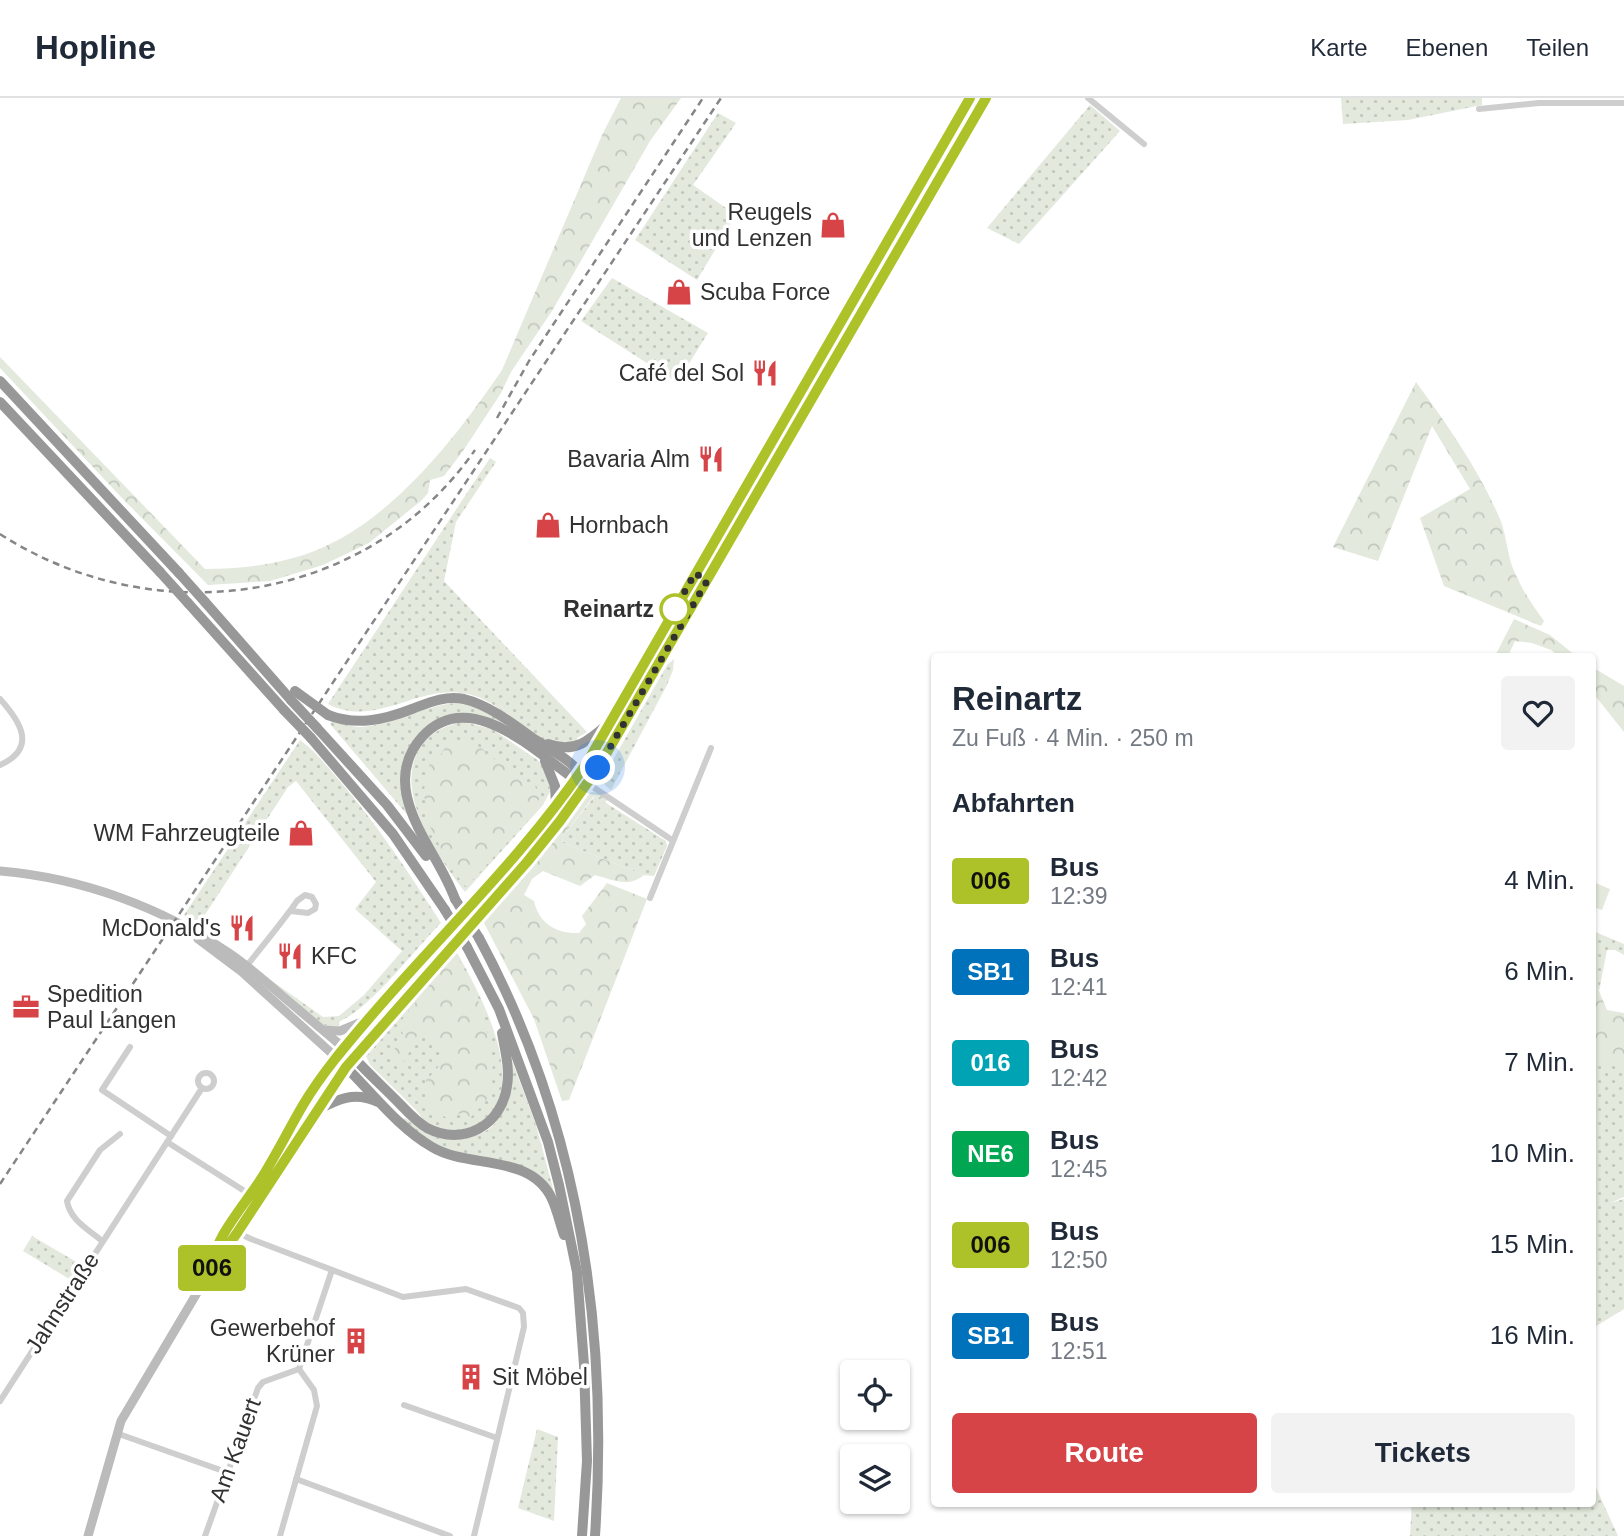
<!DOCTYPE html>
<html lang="de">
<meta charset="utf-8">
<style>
:root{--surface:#fff;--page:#f2f2f3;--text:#1f2937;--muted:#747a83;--line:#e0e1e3;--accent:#d64448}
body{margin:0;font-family:Arial,sans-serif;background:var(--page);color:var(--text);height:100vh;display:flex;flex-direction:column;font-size:26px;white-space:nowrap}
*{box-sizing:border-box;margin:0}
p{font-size:23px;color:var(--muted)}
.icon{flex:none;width:38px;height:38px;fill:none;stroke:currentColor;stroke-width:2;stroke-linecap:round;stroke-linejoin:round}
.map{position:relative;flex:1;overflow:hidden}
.sheet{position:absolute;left:931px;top:555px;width:665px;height:854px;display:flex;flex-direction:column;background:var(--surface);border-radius:7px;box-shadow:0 2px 5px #0004}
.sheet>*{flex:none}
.badge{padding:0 14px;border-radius:5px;font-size:24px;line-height:46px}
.fabs{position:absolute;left:840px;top:1262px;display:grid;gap:14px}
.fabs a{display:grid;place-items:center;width:70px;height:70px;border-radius:7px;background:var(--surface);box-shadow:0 2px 5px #0004;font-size:35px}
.you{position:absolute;width:35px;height:35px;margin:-18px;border:5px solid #fff;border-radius:50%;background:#1a73e8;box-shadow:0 0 0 10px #1a73e833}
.map>.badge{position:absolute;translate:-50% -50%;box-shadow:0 0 0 4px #fff}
h2{padding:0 21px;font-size:26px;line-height:63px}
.round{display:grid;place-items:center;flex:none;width:74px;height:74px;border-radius:7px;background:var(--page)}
.overview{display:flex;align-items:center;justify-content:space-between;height:119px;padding:0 21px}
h1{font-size:33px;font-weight:700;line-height:52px}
.action{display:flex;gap:14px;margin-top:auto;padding:14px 21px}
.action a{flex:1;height:80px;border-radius:7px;background:var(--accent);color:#fff;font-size:28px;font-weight:700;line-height:80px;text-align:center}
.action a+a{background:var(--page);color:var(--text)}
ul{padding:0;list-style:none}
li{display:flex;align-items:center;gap:21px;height:91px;padding:0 21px}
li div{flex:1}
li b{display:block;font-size:26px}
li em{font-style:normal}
li .badge{min-width:77px;font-weight:700;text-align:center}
header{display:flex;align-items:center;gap:42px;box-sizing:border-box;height:98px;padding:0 35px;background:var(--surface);border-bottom:2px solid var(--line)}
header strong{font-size:33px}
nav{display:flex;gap:38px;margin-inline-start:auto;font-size:24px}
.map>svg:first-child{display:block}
.grass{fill:url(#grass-dots)}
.forest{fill:url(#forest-crowns)}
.garden{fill:#e3e9dd}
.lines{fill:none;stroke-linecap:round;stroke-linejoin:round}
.minor{stroke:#cecece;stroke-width:6}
.secondary{stroke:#bbb;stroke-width:9}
.motorway{stroke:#989898;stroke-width:10}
.rail{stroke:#868686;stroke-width:2.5;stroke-dasharray:7 5;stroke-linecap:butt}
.motorway-bridge{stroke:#989898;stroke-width:10}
.line-casing{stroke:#fff;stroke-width:16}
.line{stroke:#adc228;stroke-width:10}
.walk{stroke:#313131;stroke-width:7;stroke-dasharray:0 12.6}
.stop-dot{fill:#fff;stroke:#adc228;stroke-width:3.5}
.labels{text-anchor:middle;stroke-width:7;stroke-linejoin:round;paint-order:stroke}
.poi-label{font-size:23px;fill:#313131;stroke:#fff;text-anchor:end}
.stop-label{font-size:23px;font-weight:bold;fill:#313131;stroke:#fff;text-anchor:end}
.street-label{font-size:23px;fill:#313131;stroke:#fff}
</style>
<header>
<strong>Hopline</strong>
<nav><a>Karte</a><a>Ebenen</a><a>Teilen</a></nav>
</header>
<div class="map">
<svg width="1624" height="1438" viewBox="0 0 1624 1438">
<defs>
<pattern id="grass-dots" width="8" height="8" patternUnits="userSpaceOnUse" patternTransform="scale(1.75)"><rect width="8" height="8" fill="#e3e9dd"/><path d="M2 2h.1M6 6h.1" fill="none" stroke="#c3c8be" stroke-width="1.8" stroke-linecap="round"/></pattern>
<pattern id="forest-crowns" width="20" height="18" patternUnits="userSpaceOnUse" patternTransform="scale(1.75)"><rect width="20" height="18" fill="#e3e9dd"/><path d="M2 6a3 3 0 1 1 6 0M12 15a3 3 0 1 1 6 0" fill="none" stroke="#c3c8be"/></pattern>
</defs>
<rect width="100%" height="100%" fill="#fff"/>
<g class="grass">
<polygon points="1341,0 1482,0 1482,7 1408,22 1343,26"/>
<polygon points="1090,7 1120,33 1019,146 987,130"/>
<polygon points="718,15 736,25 693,87 736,117 697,182 635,142"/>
<polygon points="612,180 708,235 680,280 672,281 581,223"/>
<path d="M490,360L496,364L456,424L444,483L587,634L577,640V643C570,644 562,647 556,646C527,640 502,603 468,596C418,585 376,631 328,606Z"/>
<polygon points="674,561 673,572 667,587 611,692 604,686 609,669 667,567"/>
<path d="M457,605L478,608L512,629L489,621L437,623L428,628L414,642L406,656L410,720L330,626L332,623C341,625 350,629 360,629C393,628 423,607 457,605Z"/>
<path d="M463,624L492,631L539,663L545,670L553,688L543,707L465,794C438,760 390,691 422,647C433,633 446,627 463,624Z"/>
<path d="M300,642C315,653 326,667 338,681C377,726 409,775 441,825C416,850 370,911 340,923L338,929L322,927L258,873L323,919L339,918L364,897L402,853L355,811L376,784L296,683L288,689L197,829L184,817Z"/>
<polygon points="595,698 666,743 667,748 654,778 644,777 563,745 562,739"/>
<polygon points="1593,833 1624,846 1624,857 1615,852 1607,852 1599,893 1593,888"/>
<path d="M455,851C478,892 538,997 473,1028C460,1035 440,1034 427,1025C422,1021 418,1013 413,1009C399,995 385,981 370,967L366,958L374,940Z"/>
<path d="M506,947L536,1027L555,1098L539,1080L435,1049L403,1022L405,1020C414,1026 423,1034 432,1038C453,1046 490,1041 500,1017C504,1008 505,960 506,947Z"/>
<polygon points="1593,965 1624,965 1624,1099 1610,1105 1624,1101 1624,1211 1593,1230"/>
<polygon points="32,1138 80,1166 71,1182 23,1153"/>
<polygon points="537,1331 558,1339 554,1423 518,1410"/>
<polygon points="1593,1383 1618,1438 1410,1438 1412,1405 1592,1405"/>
</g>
<g class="forest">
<path d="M621,0H681L650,43L552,213L511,274L501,295L463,353L444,378L430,382L428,395L422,402L369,445L323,467L270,483L208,487L121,399L0,270V259L205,471C247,471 292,465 330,446C399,413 460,334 502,272L602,37Z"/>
<path d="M1416,284C1447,326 1479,372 1500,421C1506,436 1507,453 1512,468C1520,489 1531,505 1544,523L1541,528L1444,488L1420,420L1470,391L1432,328L1378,463L1333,449Z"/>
<polygon points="1514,521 1550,537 1576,558 1558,558 1551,552 1532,545 1515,543 1508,558 1495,558"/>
<polygon points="1592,569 1624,588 1624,634 1593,595"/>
<path d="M457,643C464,646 474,645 480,649C492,659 503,670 519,675L524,686L535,688L540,700L523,727L466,789L451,770L425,719L429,711L423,696L430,665L433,660L441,656L448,645Z"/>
<path d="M596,693L608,702L604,704L594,698L562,739L563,745L644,777C628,790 613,782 595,777L580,788L543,773L532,781L524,797L534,803C539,826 557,836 579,835L586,826L582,818L607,785L647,801L569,1002L562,1003L534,921L483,823L588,695Z"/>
<path d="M453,856C476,880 503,965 489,997C485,1005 478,1012 471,1019L461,1015L447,1020L436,1014L427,1003L430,996L426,982C452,959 443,952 419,935C411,945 411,956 402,965L391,963L396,947L405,939L398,927Z"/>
<polygon points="1592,888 1599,893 1607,912 1624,915 1624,965 1593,965"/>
</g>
<polygon class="garden" points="1593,784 1610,791 1602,812 1593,809"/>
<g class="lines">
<g class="minor">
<polyline points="1088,0 1144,46"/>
<polyline points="1479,11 1539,5 1624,5"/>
<path d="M0,601C20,623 38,650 0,667"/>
<polyline points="587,685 672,742"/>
<polyline points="650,800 711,650"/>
<path d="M245,870C260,851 275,833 289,814L291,813L308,815L315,811L316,806L312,799L305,797L297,803L290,813"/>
<polyline points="130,949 102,992 171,1038"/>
<circle cx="206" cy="983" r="8"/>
<polyline points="167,1044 257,1101"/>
<polyline points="228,1130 251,1141 403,1199 466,1191 519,1210 523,1215 524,1229 474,1438"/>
<path d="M102,1143C88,1131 70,1122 67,1103L100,1052L120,1036"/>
<polyline points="0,1303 202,990"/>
<polyline points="404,1307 497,1340"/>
<polyline points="116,1335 226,1374"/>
<polyline points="296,1381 450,1438"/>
<polyline points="205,1438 258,1290 263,1284 299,1271 332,1172"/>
<polyline points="280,1438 317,1308 314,1292 299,1271"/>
</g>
<g class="secondary">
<path d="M0,773C82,780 161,809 229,855C254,872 276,893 299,912C315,926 332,939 348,954"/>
<polyline points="198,841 242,874 339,962"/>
<polyline points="324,932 340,933 364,923"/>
<path d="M210,1171C214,1140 242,1110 259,1084C290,1032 316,985 354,938C430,845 521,763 588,663L970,0"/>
<polyline points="88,1438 121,1323 210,1173 237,1135 315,1013 346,969 380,927 527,764 560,723 598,670 986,0"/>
</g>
<g class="motorway">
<polyline points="0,283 179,475"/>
<polyline points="0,304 160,474"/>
<polyline points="205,504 291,602"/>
<polyline points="188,505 284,612"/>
<path d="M328,617C356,628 384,622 412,611C428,605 445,597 464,601C489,607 513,626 534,641C553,653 577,665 587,685"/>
<polyline points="317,630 387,707 426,758"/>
<polyline points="311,640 393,736 445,812"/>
<path d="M548,646C575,656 590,642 609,625"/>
<polyline points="545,663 555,688 556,708"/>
<path d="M455,801C442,765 416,737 407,699C402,677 407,656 422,639C469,587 534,653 576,682L587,685"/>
<path d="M479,840C579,1025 609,1230 595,1438"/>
<polyline points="467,849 499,911 548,1044 559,1087 577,1174 584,1267 587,1363 582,1438"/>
<path d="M353,959C367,974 381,987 395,1001C405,1011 415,1023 427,1030C463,1049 502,1027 507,988C510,971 505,952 502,935"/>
<path d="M346,969C373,996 399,1030 432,1049C468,1071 531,1055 552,1101C557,1112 560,1125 564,1137"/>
<path d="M315,1013C338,1001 354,993 378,1004"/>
</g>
<g class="rail">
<polyline points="497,320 529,263 703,0"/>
<path d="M0,436C155,536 367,507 475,352"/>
<polyline points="0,1086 721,0"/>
</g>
<g class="motorway-bridge">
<polyline points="160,474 188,505"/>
<polyline points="179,475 205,504"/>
<polyline points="295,593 328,617"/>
<polyline points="291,602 317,630"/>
<polyline points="284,612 311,640"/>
<polyline points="455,801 479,840"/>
<polyline points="445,812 467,849"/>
</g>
</g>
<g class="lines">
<g class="line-casing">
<path id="line" d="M970,0L588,663C526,756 443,834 371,918C347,946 322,975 303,1007C289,1031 276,1057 261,1081C243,1109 214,1140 210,1173L237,1135L346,969L527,764L560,723L598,670L986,0"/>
</g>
<use href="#line" class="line"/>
<polyline class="walk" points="598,670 707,483 695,475 675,511"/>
</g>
<defs>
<g id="shop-bare" transform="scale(2.1)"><path d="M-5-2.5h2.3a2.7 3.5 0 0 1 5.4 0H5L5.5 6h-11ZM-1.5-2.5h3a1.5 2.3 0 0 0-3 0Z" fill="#d64448" stroke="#fff" stroke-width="2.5" paint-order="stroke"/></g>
<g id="restaurant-bare" transform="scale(2.1)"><path d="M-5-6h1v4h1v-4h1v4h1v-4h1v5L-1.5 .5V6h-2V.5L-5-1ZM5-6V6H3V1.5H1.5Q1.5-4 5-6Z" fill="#d64448" stroke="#fff" stroke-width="2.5" paint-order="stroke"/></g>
<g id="office-bare" transform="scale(2.1)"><path d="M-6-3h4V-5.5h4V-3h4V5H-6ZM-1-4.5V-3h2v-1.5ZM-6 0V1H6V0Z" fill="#d64448" stroke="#fff" stroke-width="2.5" paint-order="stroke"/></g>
<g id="building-bare" transform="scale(2.1)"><path d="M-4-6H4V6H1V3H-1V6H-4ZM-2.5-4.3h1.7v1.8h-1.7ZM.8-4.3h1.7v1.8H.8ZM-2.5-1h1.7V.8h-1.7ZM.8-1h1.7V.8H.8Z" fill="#d64448" stroke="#fff" stroke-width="2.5" paint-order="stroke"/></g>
</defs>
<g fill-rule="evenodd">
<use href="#shop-bare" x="833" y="127"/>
<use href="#shop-bare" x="679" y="194"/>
<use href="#restaurant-bare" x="765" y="275"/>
<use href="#restaurant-bare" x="711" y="361"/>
<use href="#shop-bare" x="548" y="427"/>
<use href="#shop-bare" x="301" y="735"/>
<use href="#restaurant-bare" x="242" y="830"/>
<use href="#restaurant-bare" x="290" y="858"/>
<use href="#office-bare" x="26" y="909"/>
<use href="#building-bare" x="356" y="1243"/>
<use href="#building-bare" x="471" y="1279"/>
</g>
<circle class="stop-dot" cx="675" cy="511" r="14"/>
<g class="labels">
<g class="poi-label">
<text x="812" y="122">Reugels<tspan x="812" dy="26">und Lenzen</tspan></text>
<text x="700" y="202" text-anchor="start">Scuba Force</text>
<text x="744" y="283">Café del Sol</text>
<text x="690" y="369">Bavaria Alm</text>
<text x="569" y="435" text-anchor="start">Hornbach</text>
<text x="280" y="743">WM Fahrzeugteile</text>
<text x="221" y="838">McDonald's</text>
<text x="311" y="866" text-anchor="start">KFC</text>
<text x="47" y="904" text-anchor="start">Spedition<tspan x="47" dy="26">Paul Langen</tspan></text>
<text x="335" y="1238">Gewerbehof<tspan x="335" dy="26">Krüner</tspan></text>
<text x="492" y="1287" text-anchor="start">Sit Möbel</text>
</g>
<g class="stop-label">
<text x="654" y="519">Reinartz</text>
</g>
<g class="street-label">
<text transform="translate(62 1205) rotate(-57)" y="8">Jahnstraße</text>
<text transform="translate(235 1352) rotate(-70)" y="8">Am Kauert</text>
</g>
</g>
</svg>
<div class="fabs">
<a><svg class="icon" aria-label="locate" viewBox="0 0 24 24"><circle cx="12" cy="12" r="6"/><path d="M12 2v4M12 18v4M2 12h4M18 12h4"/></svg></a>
<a><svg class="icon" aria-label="layers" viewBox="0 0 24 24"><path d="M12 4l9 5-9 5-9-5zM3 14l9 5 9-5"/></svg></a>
</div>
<div class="you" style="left:598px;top:670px"></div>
<b class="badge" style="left:212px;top:1170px;background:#adc228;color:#111">006</b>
<section class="sheet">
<div class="overview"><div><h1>Reinartz</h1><p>Zu Fuß · 4 Min. · 250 m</p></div><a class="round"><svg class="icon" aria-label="heart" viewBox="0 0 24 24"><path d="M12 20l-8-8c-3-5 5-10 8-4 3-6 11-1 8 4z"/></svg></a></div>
<h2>Abfahrten</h2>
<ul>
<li><span class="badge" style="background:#adc228;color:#111">006</span><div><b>Bus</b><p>12:39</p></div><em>4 Min.</em></li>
<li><span class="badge" style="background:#0072bc;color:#fff">SB1</span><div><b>Bus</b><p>12:41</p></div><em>6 Min.</em></li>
<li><span class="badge" style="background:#00a3b4;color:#fff">016</span><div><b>Bus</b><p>12:42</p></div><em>7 Min.</em></li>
<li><span class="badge" style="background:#00a651;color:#fff">NE6</span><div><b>Bus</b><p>12:45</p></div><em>10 Min.</em></li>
<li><span class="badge" style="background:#adc228;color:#111">006</span><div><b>Bus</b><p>12:50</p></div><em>15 Min.</em></li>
<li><span class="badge" style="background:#0072bc;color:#fff">SB1</span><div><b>Bus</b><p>12:51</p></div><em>16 Min.</em></li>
</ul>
<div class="action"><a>Route</a><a>Tickets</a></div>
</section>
</div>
